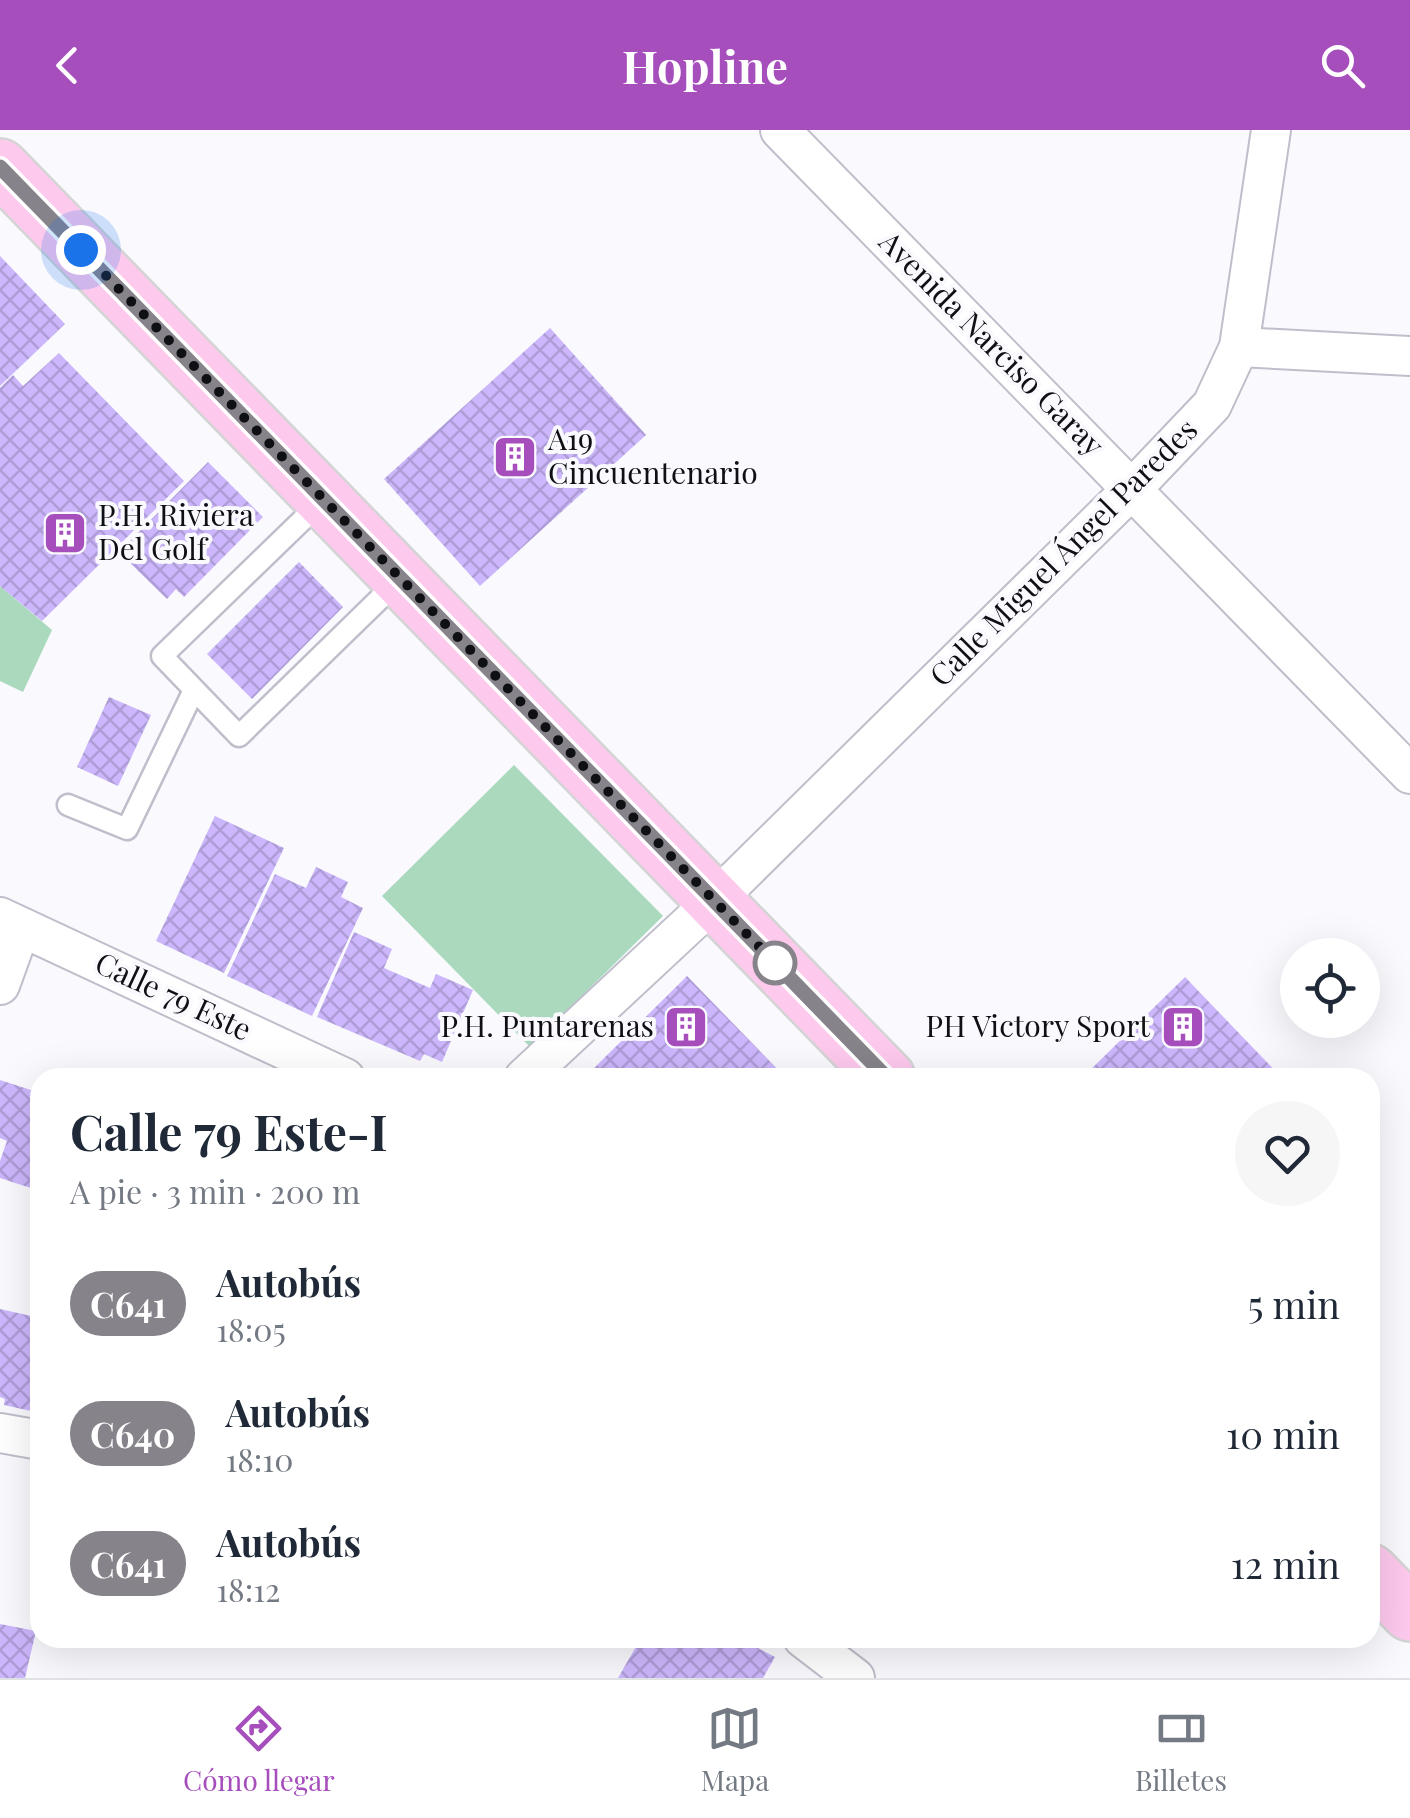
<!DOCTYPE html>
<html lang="es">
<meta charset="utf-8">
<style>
:root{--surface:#fff;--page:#f6f6f7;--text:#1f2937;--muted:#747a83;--line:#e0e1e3;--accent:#a64fbc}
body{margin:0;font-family:"Playfair Display",serif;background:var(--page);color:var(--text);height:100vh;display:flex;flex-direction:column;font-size:38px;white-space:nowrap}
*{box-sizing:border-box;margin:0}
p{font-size:32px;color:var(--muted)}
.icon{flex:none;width:55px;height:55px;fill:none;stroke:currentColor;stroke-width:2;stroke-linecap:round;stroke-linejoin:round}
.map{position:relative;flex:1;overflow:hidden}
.sheet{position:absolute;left:30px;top:938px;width:1350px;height:580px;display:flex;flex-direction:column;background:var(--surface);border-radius:30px;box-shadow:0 10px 40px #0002}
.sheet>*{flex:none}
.badge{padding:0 20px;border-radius:32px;font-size:35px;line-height:65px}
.buttons{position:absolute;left:1280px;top:808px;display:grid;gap:20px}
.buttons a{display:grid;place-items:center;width:100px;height:100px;border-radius:50%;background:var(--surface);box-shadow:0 10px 40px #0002;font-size:50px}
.you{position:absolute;width:50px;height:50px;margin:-25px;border:8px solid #fff;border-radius:50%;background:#1a73e8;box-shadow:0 0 0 15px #1a73e833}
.map>.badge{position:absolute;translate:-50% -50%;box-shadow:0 0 0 5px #fff}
.round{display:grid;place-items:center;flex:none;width:105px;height:105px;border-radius:52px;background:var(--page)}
.overview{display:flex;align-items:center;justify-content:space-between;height:170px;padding:0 40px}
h1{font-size:48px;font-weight:700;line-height:75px}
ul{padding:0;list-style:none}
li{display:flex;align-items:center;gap:30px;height:130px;padding:0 40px}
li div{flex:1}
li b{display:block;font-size:38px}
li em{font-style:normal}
li .badge{min-width:110px;font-weight:700;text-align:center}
header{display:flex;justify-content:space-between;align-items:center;height:130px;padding:0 40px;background:var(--accent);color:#fff;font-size:45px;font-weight:700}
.tab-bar{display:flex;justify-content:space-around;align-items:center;height:140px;border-top:2px solid var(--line);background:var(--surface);font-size:28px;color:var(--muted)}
.tab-bar a{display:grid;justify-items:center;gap:5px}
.tab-bar .active{color:var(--accent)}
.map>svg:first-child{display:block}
.grass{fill:#aad9bd}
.building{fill:url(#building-cross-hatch)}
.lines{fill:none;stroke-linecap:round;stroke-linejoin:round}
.lane-casing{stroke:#bfbfcb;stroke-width:25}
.street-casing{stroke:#bfbfcb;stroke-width:42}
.primary-casing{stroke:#d4d4d5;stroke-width:60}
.lane{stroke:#fff;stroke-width:20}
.street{stroke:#fff;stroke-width:38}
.primary{stroke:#fdc9ed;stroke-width:55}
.line-casing{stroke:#fff;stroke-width:22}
.line{stroke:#87838a;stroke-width:15}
.walk{stroke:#0f1013;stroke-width:10;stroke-dasharray:0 18}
.stop-dot{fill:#fff;stroke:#87838a;stroke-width:5}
.labels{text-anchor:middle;stroke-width:8;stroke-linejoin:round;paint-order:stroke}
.street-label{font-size:30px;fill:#0f1013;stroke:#f9f9fe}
.poi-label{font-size:30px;fill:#0f1013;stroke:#f9f9fe;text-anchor:start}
</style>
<header><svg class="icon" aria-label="back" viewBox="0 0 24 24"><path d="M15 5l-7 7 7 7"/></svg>Hopline<svg class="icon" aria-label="search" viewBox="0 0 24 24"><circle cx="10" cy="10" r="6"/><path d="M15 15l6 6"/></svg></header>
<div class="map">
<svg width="1410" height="1548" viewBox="0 0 1410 1548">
<defs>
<pattern id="building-cross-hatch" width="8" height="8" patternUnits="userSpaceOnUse" patternTransform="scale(2.5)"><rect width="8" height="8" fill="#ccb7fc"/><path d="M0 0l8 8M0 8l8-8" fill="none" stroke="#ae9cd7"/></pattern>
</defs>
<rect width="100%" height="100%" fill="#f9f9fe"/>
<g class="grass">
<polygon points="0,456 52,500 23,562 0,551"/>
<polygon points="514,635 663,786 530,917 382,766"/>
</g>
<g class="building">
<polygon points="0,126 65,194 0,256"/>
<polygon points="550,198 646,305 480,456 384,349"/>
<polygon points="59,223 184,351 42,491 0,456 0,258 13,245 23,256"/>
<polygon points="208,332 263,387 184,467 176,459 167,469 126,429 134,421 127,414"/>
<polygon points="299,432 343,477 252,569 207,524"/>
<polygon points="109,567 151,585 118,656 77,637"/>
<polygon points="215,686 284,718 224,843 156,811"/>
<polygon points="316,737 348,752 341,767 363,778 312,886 227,846 275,744 306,758"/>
<polygon points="354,802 392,819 384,838 430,858 436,844 473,860 442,932 424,924 420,931 317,887"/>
<polygon points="687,846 786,948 584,948"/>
<polygon points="1185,847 1282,948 1082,948"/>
<polygon points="0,950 40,963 40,1061 0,1048 0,1031 7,1011 0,1008"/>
<polygon points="0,1179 40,1188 40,1283 4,1275 5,1269 0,1267"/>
<polygon points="0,1494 36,1501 25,1548 0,1548"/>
<polygon points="641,1508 739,1508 775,1527 763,1548 618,1548"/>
</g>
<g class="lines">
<g class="lane-casing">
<g id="lane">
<polyline points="322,371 162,526 239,606 398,451"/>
<polyline points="68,675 127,699 194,560"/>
</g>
</g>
<g class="street-casing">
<g id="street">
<polyline points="780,0 1410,644"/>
<polyline points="1239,217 1410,226"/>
<polyline points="0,787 345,948"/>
<polyline points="0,855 21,797"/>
<polyline points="524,948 714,771 1133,358 1212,275 1239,217 1271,0"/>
<polyline points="0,1303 40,1310"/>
<polyline points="803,1508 855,1548"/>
</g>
</g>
<g class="primary-casing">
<g id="primary">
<polyline points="0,37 887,948"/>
<polyline points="1370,1442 1410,1483"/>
</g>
</g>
<use href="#lane" class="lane"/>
<use href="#street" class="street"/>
<use href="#primary" class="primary"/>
</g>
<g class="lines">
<g class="line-casing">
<polyline id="line" points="0,37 887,948"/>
</g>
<use href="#line" class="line"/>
<polyline class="walk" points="81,120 775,833"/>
</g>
<defs>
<g id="building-square" transform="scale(2.25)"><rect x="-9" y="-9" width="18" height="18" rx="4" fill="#a64fbc" stroke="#f9f9fe"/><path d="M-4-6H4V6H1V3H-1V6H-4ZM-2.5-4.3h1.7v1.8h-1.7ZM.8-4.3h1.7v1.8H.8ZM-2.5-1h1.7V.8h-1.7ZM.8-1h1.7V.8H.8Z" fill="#fff"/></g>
</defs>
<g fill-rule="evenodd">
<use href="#building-square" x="515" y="327"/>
<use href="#building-square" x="65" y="403"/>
<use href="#building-square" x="686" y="897"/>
<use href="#building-square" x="1183" y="897"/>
</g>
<circle class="stop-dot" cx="775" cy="833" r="20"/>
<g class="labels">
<g class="street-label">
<text transform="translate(991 214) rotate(45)" y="10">Avenida Narciso Garay</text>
<text transform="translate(1064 423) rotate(-45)" y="10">Calle Miguel Ángel Paredes</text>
<text transform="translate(173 867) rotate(25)" y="10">Calle 79 Este</text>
</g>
<g class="poi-label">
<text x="548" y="320">A19<tspan x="548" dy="34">Cincuentenario</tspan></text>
<text x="98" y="396">P.H. Riviera<tspan x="98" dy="34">Del Golf</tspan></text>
<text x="654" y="907" text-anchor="end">P.H. Puntarenas</text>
<text x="1150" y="907" text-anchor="end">PH Victory Sport</text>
</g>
</g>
</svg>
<div class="buttons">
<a><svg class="icon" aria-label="locate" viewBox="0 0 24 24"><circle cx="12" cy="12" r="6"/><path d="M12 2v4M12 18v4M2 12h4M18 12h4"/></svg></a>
</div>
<div class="you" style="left:81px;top:120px"></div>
<section class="sheet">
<div class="overview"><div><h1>Calle 79 Este-I</h1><p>A pie · 3 min · 200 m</p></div><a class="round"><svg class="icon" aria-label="heart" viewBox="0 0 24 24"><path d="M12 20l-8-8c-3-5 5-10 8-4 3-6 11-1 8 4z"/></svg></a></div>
<ul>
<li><span class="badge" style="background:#87838a;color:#fff">C641</span><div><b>Autobús</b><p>18:05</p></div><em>5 min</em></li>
<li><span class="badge" style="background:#87838a;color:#fff">C640</span><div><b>Autobús</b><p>18:10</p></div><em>10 min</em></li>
<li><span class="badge" style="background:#87838a;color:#fff">C641</span><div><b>Autobús</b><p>18:12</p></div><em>12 min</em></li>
</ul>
</section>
</div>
<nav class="tab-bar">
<a class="active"><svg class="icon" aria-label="directions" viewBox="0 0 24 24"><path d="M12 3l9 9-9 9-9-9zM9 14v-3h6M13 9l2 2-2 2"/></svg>Cómo llegar</a>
<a><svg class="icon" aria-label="map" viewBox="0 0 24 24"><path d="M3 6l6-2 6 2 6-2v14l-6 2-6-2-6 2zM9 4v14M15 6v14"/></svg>Mapa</a>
<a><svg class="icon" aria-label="tickets" viewBox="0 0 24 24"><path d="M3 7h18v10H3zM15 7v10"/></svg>Billetes</a>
</nav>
